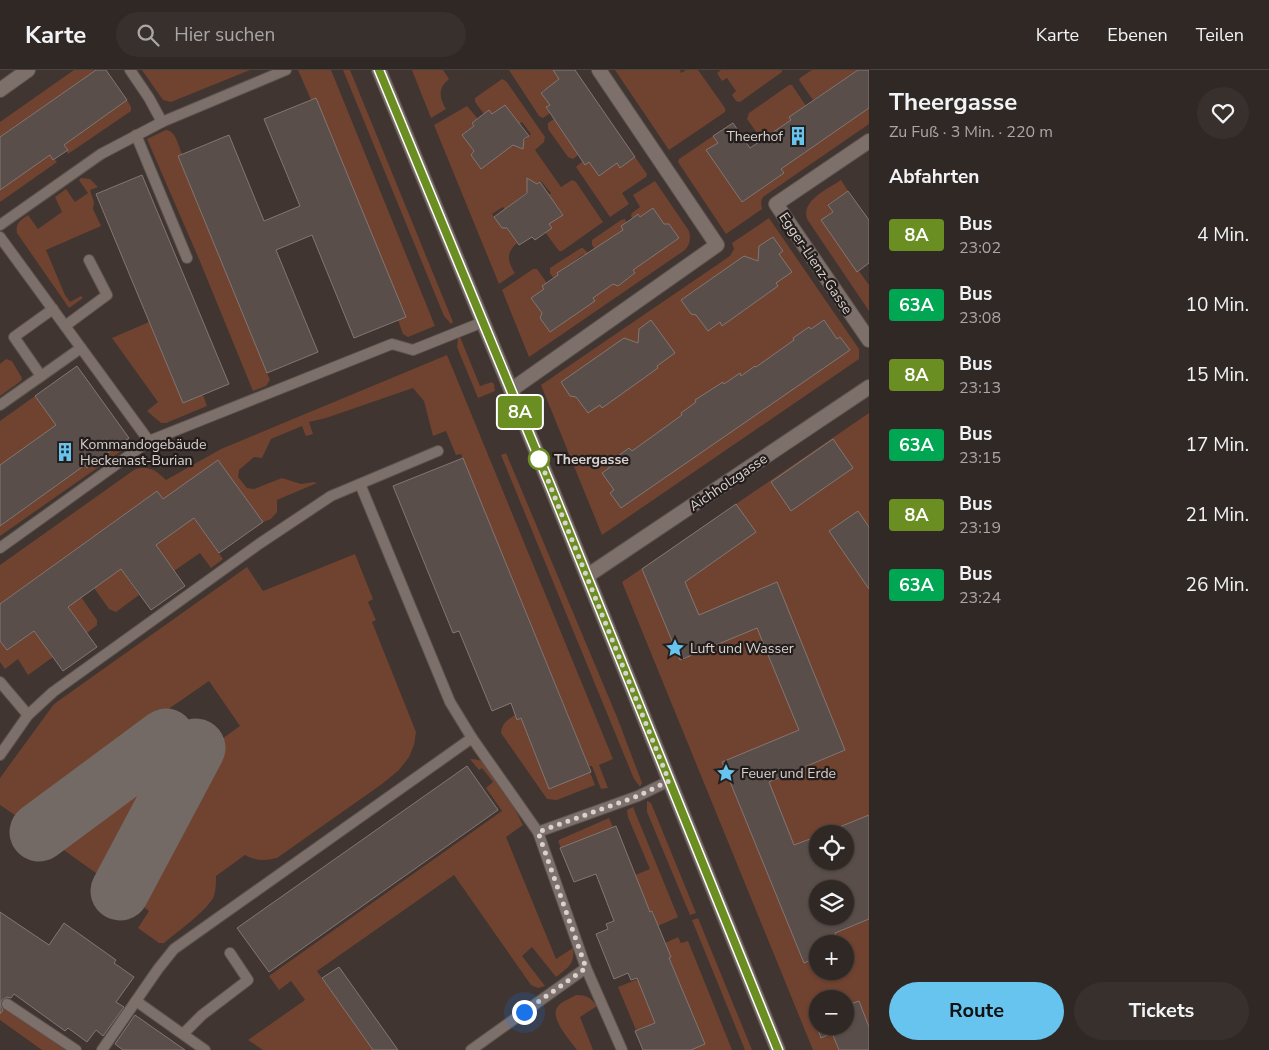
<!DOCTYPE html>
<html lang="de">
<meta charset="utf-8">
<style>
:root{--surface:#302824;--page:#38302c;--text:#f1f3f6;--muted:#a8a6a6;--line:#4b4441;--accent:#66c4ef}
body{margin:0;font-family:"Nunito Sans",sans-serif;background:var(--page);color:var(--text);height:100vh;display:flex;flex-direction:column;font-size:19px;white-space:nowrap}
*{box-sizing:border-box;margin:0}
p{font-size:16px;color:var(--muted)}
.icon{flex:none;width:28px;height:28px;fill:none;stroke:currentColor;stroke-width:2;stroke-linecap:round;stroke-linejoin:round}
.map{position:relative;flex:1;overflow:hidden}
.side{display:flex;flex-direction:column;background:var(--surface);width:400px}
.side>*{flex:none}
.badge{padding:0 10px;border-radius:4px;font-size:18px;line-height:32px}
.buttons{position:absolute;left:809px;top:755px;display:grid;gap:10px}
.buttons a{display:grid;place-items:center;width:45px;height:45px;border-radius:50%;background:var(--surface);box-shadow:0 1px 4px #0004,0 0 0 1px var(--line);font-size:25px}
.you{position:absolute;width:25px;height:25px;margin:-12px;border:4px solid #fff;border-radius:50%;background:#1a73e8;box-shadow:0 0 0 8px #1a73e833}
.map>.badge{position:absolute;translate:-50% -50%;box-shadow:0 0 0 2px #fff}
h2{padding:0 20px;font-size:19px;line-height:45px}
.round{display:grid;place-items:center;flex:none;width:52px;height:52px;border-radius:26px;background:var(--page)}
.headline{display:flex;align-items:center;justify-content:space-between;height:85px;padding:0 20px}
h1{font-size:24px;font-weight:700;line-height:38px}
.action{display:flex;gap:10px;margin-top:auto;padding:10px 20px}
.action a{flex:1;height:58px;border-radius:30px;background:var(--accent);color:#111;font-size:20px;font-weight:700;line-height:58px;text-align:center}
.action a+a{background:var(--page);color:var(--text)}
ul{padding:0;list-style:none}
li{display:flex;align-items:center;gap:15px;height:70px;padding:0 20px}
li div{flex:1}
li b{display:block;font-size:19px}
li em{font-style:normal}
li .badge{min-width:55px;font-weight:700;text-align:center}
header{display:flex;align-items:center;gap:30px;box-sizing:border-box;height:70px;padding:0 25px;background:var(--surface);border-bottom:1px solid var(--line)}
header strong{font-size:24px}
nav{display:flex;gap:28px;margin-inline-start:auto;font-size:18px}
.search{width:350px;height:45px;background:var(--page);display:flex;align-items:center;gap:12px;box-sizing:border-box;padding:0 18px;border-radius:28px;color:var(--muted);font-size:19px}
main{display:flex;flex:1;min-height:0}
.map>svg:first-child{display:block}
.green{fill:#704230;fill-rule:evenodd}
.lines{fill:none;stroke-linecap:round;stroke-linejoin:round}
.taxiway{stroke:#736965;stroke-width:59}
.building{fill:#5a4e4a;stroke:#847672;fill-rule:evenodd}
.service-casing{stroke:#5c534f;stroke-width:12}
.minor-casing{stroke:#5c534f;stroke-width:16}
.tertiary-casing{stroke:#5c534f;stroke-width:16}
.service{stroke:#7d706b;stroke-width:10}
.minor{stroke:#7d706b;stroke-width:14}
.tertiary{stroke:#7d706b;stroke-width:14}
.line-casing{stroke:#fff;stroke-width:11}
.line{stroke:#6b8e23;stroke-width:8}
.walk{stroke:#d9d2cf;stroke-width:5;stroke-dasharray:0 9}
.stop-dot{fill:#fff;stroke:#6b8e23;stroke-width:2.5}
.labels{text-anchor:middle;stroke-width:4.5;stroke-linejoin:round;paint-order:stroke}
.poi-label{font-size:14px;fill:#d9d2cf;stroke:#231d1c;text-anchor:start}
.street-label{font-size:14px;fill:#d9d2cf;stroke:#231d1c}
.stop-label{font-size:14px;font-weight:bold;fill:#d9d2cf;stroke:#231d1c;text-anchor:start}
</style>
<header>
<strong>Karte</strong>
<div class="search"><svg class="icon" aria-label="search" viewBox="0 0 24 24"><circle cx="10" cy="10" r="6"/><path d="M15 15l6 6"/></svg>Hier suchen</div>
<nav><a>Karte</a><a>Ebenen</a><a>Teilen</a></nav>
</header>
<main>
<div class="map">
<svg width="869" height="980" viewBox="0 0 869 980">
<rect width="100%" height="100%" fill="#403530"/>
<g class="green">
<polygon points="74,0 96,0 0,67 0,52"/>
<polygon points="142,0 250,0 171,32 163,30"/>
<polygon points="298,0 331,0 435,256 408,267 403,264 398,250 406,247"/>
<polygon points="343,0 350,0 453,252 451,254 444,246"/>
<path d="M412,0H443L449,9C438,18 439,27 446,39L431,48Z"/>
<polygon points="509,0 565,0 560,10 541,22 550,35 546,38 550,43 543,48 539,46"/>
<polygon points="615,0 680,0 681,3 686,0 698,0 725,38 725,42 669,80"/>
<polygon points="721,0 782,0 782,2 740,32 736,31 732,25 736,21 727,8 722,11 717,3"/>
<polygon points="812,0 858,0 813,30 799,10 800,8"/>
<path d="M502,9L506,11L545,67L544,72L535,80L561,117L572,110L576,112L603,152L562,181H559L545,162L552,158L549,154L563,144L549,125L551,123L541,111L505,139L503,137L492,144L502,158H507L517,173C506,183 507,191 515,203L499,214L434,55L467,36L478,49L471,53L474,56L462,65L474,81L471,85L513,75L518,77L531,64L522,52L519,54L505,35L492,44H484L475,32V28Z"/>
<polygon points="789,15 792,15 806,36 791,50 762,70 747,49 749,43"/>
<polygon points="127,30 131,37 131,41 68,84 64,75"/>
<polygon points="869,38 869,54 763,127 761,132 762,139 726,164 678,92 679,89 713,66 718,73 707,80 742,132 784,103 781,99"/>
<polygon points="554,49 578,85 573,89 568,87 548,59 548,53"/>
<path d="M166,60C176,61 178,75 182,84L178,86L270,310L266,316L253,321L199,189L147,69Z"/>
<polygon points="50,85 57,92 0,132 0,120"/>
<polygon points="635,87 647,104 646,107 622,123 629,134 610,147 576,97 583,91 589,92 599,106 617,93 620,98"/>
<path d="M81,108L90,109L98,117L90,120L94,132L93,139L101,156L46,180L65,225L70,232L81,226L83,228L69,238L17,163C15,153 21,150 28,145L38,159L62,142L55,127L66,119L75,132L88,123L79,110Z"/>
<path d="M841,110L848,121L828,134L833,142L822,150L869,215V241L807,149C801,130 828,119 841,110Z"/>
<path d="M655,111L689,161C691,169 690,174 685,180L529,287L502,220L533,199H537L547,213L542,216L544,219L531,228L542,243L540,248L550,262L561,255L572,242L577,243L595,231L593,228L613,214L618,216L635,204L633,200L652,187V182L665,173L668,176L679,168L669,155L664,154L653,138L640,147L638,144L632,148L631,146L632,143L640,137L633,125Z"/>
<polygon points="769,148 859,279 859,289 602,465 541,315 730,186 734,179 732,173"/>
<polygon points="625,149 626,152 621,156 623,160 612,167 613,168 595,179 592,175 592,170 621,150"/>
<polygon points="581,178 583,178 588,183 585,185 584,184 557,203 558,205 554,209 550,203 550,198"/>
<polygon points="149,252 183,333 203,325 207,336 166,353 161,353 147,341 158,332 112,268"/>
<polygon points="460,267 480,316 492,312 494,314 495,321 478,328 457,277 458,268"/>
<path d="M447,285L613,689L599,695L608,718L601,719L592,696H589L461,384L456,385L446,361L433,366L424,331L413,318L326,348L309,352L313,364L306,366L302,356L271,369L262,388L254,387L239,400L238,407L247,418L254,419L282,408L301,414L314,412L317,413L277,430V442L271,449L263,452L218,390L175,421L168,435L157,421L0,534V495L134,400C147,394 157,401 166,410L221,379Z"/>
<polygon points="6,289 12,291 22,308 21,311 0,326 0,294"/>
<polygon points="35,326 56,355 0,395 0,351"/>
<path d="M869,343V980H813L622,512ZM818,764H845V791H818ZM818,819H845V846H818ZM818,874H845V901H818ZM818,929H845V956H818Z"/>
<polygon points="129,368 130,371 127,377 0,466 0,456 85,395 88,398"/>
<polygon points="506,383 617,647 642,713 640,717 634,709 501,385"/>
<polygon points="185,436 223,489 211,498 200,483 174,501 156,475 182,456"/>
<path d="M355,484L373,529L368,532L376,550L372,552L416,662L414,675L409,687L399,700L382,714L277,788C264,791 256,791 245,785L216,806C216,812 216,819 214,826C208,840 177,862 164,873H159L138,858L149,841L124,823L195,688L240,656L209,611L154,649L163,663L34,758L0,735V708L54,634L247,497L263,521Z"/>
<polygon points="121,499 139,525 116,542 109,539 94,518"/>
<polygon points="81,527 97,550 97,555 87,563 68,537"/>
<polygon points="34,561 53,587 28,605 18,589 5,599 0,592 0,571 7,580"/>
<path d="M515,645L517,650L521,648L549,719L590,702L595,715L557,730L547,729L501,663C502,653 507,650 515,645Z"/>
<polygon points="170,673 184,692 117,818 44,766"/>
<path d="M470,689C476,689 481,690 486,693C498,703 515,740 523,755L506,767L556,889L573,878C575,895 568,897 556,907L532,877L522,886L545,916L538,918L531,915L454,805L317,901L373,980H263L248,970L305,930L291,911L279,920L269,906L502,741L486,718L493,712L482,698L479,700Z"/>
<polygon points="647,731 651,733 696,843 690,845 647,742"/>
<polygon points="633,737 678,847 658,856 653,841 650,842 635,805 650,799 628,747 627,740"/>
<polygon points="609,748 613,757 561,778 558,771 561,769"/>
<polygon points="698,848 752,980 745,980 692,850"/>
<polygon points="678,867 681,873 688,871 732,980 691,980 705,974 669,888 665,873"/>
<polygon points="638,909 655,953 636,960 618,917"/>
<path d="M576,925C587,925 591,928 597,936L580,947L593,980H577C570,970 547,946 559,935C563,931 571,928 576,925Z"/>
<polygon points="5,937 65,980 42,980 0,950 0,938 3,940"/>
</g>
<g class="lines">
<g class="taxiway">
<polyline points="39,762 166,668"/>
<polyline points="120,821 196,678"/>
</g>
</g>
<g class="building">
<polygon points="96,0 106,0 127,30 64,75 68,80 53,90 50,85 0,120 0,67"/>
<polygon points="553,0 575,0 635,87 620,98 617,93 599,106 589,92 585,95 546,37 550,35 541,23 559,9"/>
<polygon points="858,0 869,0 869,38 781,99 784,103 742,132 706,80 718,73 713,66 733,53 750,78 791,50 789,47"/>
<polygon points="316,28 406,247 354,268 312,165 276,180 318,282 267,303 178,86 229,65 264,151 300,136 264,49"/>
<polygon points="505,35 529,66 524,69 523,79 513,75 481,99 471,85 474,81 462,65 474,56 472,53 481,46 489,40 492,44"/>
<polygon points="142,105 229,314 183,333 96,124"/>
<polygon points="527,108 537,114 540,112 563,145 549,154 552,158 535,170 532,167 519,175 507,158 502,158 494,147 527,123"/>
<polygon points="848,121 869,150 869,193 857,202 821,150 833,142 828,135"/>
<polygon points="653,138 664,154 669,154 679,168 633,200 635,203 618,216 613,214 593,228 595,231 550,262 540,248 542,243 531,228 544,219 542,216 558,205 557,203 623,160 621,156 630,150 638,144 640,147"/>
<polygon points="773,167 783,181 779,184 792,202 776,213 778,216 722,256 720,252 708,261 696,245 691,244 681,230 744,186 758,191 759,176"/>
<polygon points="651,250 675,283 657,296 658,298 602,338 600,335 588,343 576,327 570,326 561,312 624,268 638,273 639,259"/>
<polygon points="824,250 837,269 840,267 850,280 621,438 610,423 614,420 602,403 613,395 611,391 629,378 632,381 682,345 681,343 696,332 695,330 723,312 724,314 740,303 741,306 755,296 756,297 794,270 793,268 809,257 811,259"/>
<polygon points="77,296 129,368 87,398 85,395 0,456 0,395 56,355 35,326"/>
<polygon points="833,369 853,398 791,441 771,412"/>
<polygon points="463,388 591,702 549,719 521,648 517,650 511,633 492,641 459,561 453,563 393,416"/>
<polygon points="218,390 263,452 219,483 194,448 156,475 185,516 151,540 121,499 68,537 97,577 63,601 34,561 7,580 0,571 0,534 157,421 163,429"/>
<path d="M736,434L756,462L685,512L699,545L777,512L845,680L769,712L794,775L818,766V791H845V764H822L869,745V849L835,863L839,874H818V887L804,893L722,692L799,660L757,558L680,590L642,499ZM818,819H845V846H818Z"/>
<polygon points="858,441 869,457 869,519 829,461"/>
<polygon points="467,696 498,740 269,902 237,858"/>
<polygon points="616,756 650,842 652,841 671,887 669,888 705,974 691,980 643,980 635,961 655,953 637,908 631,910 628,903 614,909 596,864 608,859 606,854 614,851 596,804 574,812 560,778"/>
<polygon points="0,842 49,875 64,853 116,890 114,893 134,907 116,932 124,937 103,966 96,960 87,972 68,958 65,961 14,924 11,928 7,927 2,930 0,934 3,940 0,944"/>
<polygon points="339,897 398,980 373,980 322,908"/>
<polygon points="859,931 869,957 869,980 839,980 832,963 821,968 814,949 818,948 818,956 845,956 845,936"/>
<polygon points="135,945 185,980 123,980 115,974"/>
</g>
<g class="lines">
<g class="service-casing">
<g id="service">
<polyline points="130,0 149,28 162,52"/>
<polyline points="136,65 187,188"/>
<polyline points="0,155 101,84 162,52 286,0"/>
<polyline points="0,167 149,371"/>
<polyline points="65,256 107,225 89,190"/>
<polyline points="41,306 14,267 53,239"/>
<polyline points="0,335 81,278"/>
<polyline points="360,414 450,632 472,668 538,762 586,898 622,980"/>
<polyline points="0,478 149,371 392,274 413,280 483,252"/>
<polyline points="0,612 28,645"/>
<polyline points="0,685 28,645 53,622 259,474 331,426 438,381"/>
<polyline points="538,762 638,726 669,711"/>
<polyline points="136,931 205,980"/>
<polyline points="7,934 76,980"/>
<polyline points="183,964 202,945 248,910 230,883"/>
<polyline points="102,980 158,899 174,879 472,668"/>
<polyline points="471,980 586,898"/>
</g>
</g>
<g class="minor-casing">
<g id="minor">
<polyline points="0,20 28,0"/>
<polyline points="869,71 776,134 869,270"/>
<polyline points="511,320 717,175 599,0"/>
<polyline points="587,506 869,317"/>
</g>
</g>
<g class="tertiary-casing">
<polyline id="tertiary" points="379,0 551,417 778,980"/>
</g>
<use href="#service" class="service"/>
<use href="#minor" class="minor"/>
<use href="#tertiary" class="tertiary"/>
</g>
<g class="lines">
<g class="line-casing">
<polyline id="line" points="379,0 551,417 778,980"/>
</g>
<use href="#line" class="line"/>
<polyline class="walk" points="524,942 586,898 538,762 638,726 669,711 539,388 539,389"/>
</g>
<defs>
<g id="building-bare" transform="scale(1.5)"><path d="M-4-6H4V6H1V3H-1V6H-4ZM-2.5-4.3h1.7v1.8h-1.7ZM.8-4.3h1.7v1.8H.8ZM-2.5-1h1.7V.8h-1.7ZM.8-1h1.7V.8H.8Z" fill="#66c4ef" stroke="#231d1c" stroke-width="2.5" paint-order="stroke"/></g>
<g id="sight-bare" transform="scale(1.5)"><path d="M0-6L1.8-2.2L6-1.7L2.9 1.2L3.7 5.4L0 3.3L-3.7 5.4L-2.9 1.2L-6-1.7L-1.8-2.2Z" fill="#66c4ef" stroke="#231d1c" stroke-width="2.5" paint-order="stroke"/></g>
</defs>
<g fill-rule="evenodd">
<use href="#building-bare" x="798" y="66"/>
<use href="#building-bare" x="65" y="382"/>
<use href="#sight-bare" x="675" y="578"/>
<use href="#sight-bare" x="726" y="703"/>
</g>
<circle class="stop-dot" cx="539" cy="389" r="10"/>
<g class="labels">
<g class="poi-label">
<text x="783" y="71" text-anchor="end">Theerhof</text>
<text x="80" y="379">Kommandogebäude<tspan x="80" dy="16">Heckenast-Burian</tspan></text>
<text x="690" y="583">Luft und Wasser</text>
<text x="741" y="708">Feuer und Erde</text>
</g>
<g class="street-label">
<text transform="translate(816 193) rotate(56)" y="5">Egger-Lienz-Gasse</text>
<text transform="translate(728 412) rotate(-34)" y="5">Aichholzgasse</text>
</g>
<g class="stop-label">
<text x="554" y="394">Theergasse</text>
</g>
</g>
</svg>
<div class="buttons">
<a><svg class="icon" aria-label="locate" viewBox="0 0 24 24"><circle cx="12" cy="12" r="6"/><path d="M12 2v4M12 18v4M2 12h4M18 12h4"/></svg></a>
<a><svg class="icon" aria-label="layers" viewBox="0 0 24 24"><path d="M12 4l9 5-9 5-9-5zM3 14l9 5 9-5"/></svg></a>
<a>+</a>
<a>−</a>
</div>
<div class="you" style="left:524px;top:942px"></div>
<b class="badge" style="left:520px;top:342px;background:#6b8e23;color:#fff">8A</b>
</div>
<section class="side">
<div class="headline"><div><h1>Theergasse</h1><p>Zu Fuß · 3 Min. · 220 m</p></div><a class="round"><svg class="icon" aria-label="heart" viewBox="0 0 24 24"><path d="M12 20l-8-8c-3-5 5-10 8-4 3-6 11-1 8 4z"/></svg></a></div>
<h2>Abfahrten</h2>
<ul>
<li><span class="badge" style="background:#6b8e23;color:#fff">8A</span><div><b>Bus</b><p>23:02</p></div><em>4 Min.</em></li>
<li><span class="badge" style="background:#00a651;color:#fff">63A</span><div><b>Bus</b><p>23:08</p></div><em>10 Min.</em></li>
<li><span class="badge" style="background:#6b8e23;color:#fff">8A</span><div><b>Bus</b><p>23:13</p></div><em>15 Min.</em></li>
<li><span class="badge" style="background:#00a651;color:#fff">63A</span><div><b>Bus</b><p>23:15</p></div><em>17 Min.</em></li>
<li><span class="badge" style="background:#6b8e23;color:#fff">8A</span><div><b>Bus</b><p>23:19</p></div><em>21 Min.</em></li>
<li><span class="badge" style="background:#00a651;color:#fff">63A</span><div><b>Bus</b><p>23:24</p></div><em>26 Min.</em></li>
</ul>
<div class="action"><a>Route</a><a>Tickets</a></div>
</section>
</main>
